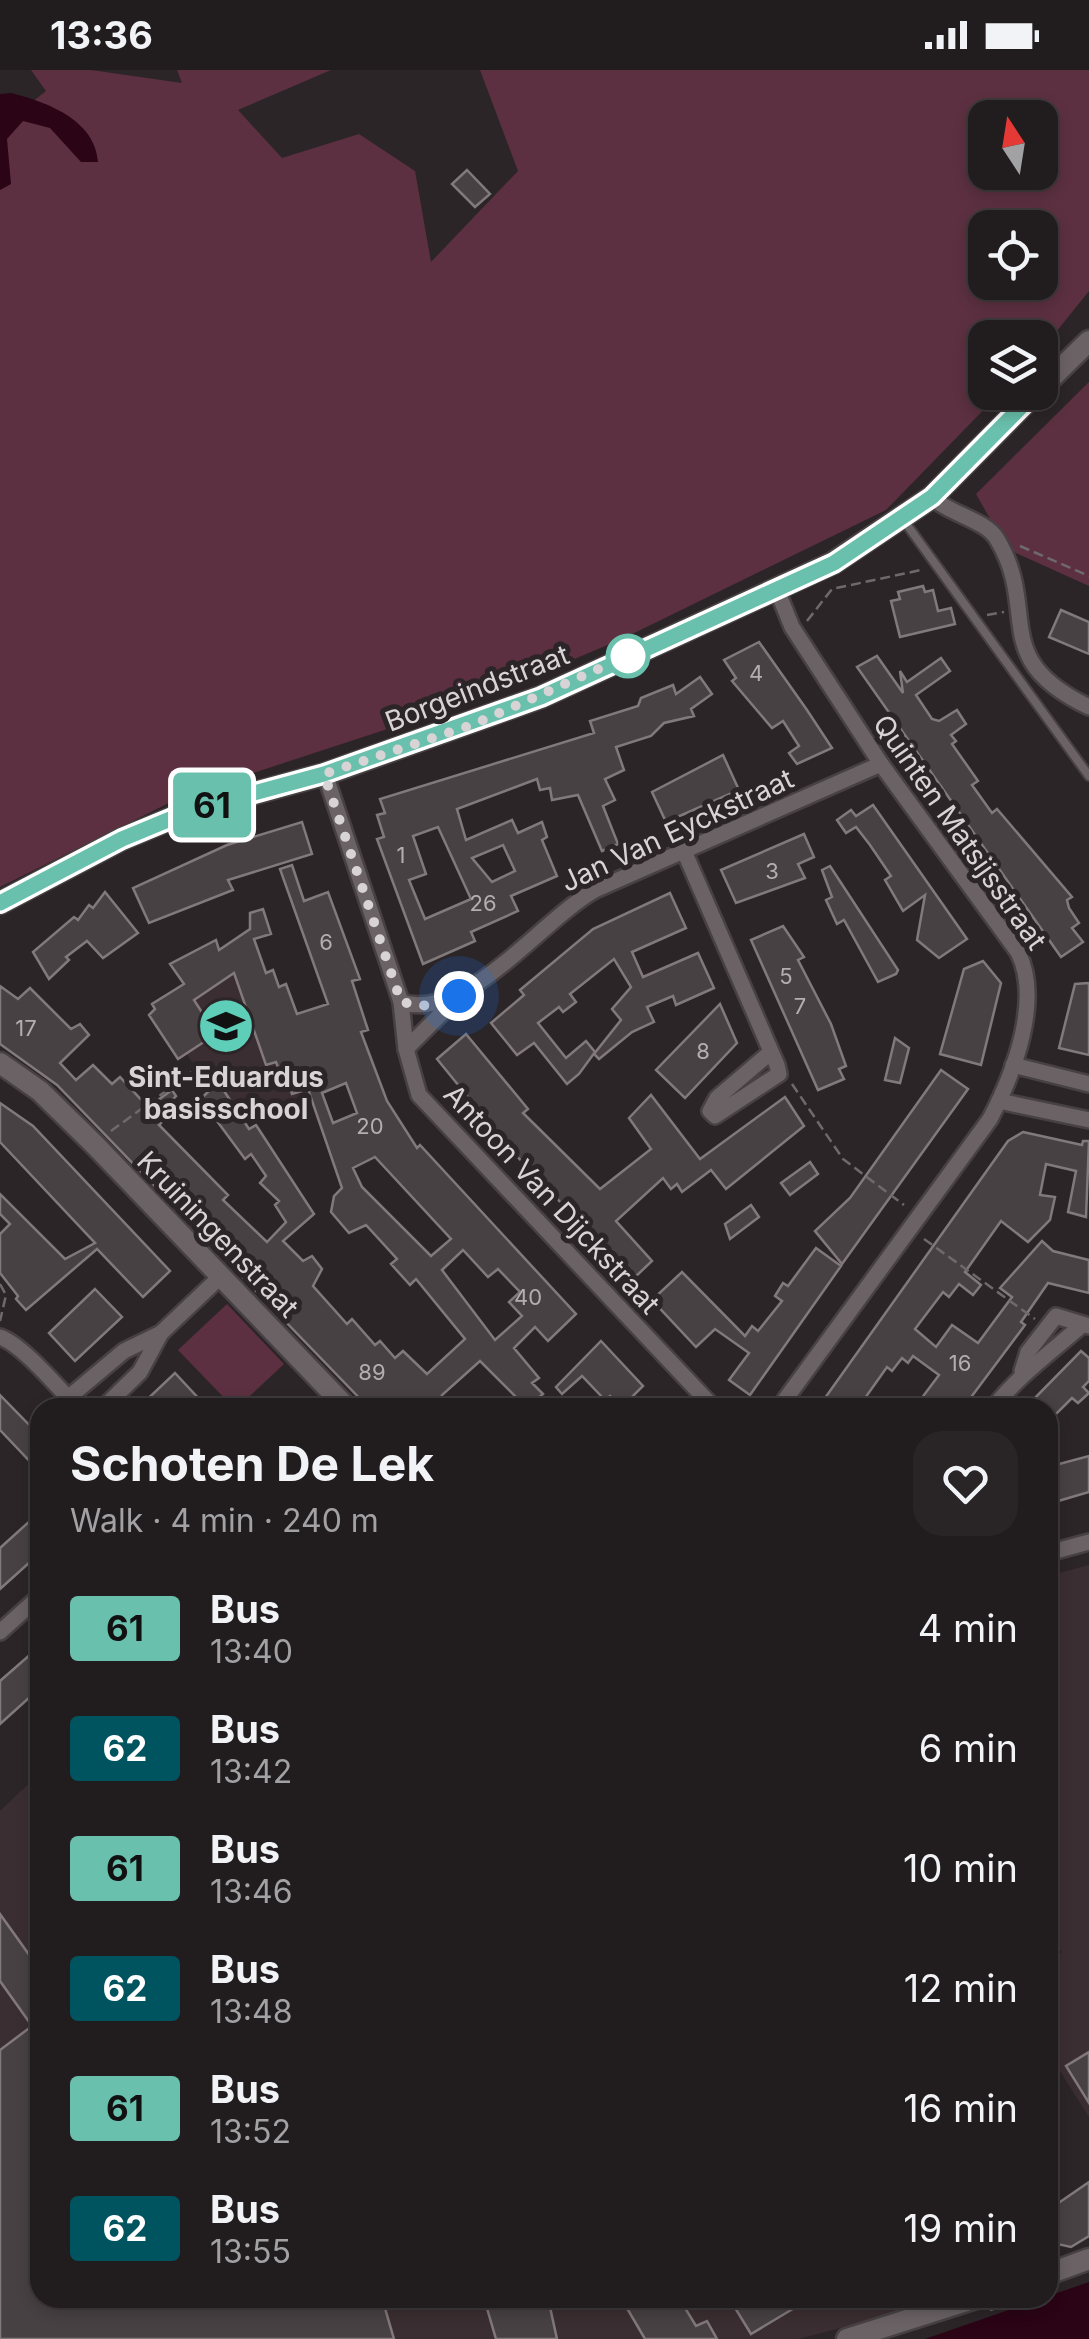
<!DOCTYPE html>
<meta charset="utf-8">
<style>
:root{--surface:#211c1d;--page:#292526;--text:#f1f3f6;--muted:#a2a1a4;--line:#3e3a3b}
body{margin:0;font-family:Inter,sans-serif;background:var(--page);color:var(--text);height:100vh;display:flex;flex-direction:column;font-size:38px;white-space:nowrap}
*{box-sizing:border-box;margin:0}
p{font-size:32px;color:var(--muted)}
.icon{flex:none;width:55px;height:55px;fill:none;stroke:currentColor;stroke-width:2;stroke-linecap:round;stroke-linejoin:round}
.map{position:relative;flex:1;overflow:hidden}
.drawer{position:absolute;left:30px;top:1328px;width:1028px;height:910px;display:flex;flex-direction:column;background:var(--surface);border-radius:30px;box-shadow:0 5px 15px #0003,0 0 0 2px var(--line)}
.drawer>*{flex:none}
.badge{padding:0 20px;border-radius:8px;font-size:35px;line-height:65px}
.needle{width:65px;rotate:348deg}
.fabs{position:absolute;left:968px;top:30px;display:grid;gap:20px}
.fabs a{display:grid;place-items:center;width:90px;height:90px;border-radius:20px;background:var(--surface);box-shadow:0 5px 15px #0003,0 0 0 2px var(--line);font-size:50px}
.you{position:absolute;width:50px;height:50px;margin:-25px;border:8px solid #fff;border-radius:50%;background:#1a73e8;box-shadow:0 0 0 15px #1a73e833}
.map>.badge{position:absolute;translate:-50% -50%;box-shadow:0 0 0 5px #fff}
.round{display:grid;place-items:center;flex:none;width:105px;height:105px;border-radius:30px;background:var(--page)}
.summary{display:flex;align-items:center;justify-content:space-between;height:170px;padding:0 40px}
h1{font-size:48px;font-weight:700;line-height:75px}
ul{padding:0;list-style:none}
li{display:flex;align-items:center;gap:30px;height:120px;padding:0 40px}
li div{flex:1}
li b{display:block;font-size:38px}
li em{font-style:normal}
li .badge{min-width:110px;font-weight:700;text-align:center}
.status{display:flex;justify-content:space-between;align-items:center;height:70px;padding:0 50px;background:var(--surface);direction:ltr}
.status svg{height:28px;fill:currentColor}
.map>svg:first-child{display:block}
.built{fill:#3b2e32}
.green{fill:#5c3040;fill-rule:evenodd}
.water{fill:#2b0415}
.building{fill:#484143;stroke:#81797b;stroke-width:2.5;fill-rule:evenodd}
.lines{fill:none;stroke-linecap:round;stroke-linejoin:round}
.service-casing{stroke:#474143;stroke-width:12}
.minor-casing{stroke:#474143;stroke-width:20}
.tertiary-casing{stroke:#474143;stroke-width:25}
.path{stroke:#6f696b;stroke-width:2.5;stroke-dasharray:10 5;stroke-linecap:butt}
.service{stroke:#6a6265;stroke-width:8}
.minor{stroke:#6a6265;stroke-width:15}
.tertiary{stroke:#6a6265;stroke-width:20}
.line-casing{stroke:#fff;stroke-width:22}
.line{stroke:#69c0ac;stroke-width:15}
.walk{stroke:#d8d3d5;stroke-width:10;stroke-dasharray:0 18}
.stop-dot{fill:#fff;stroke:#69c0ac;stroke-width:5}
.labels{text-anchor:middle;stroke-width:10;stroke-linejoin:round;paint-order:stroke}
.number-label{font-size:22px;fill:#b4aeb0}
.street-label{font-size:28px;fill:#d8d3d5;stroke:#2c2527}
.poi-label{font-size:28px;font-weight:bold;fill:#d8d3d5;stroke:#2c2527}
</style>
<div class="status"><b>13:36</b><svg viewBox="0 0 49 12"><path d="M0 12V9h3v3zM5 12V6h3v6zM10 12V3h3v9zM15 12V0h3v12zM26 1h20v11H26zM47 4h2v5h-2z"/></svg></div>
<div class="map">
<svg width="1089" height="2269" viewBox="0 0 1089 2269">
<rect width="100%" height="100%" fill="#2c2527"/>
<g class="built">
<polygon points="251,859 308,1023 236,1056 152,934 183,914 179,907"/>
<polygon points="1089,1495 1089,2047 1048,1982 1048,1891 1062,1882 1048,1865 1048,1506"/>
<polygon points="40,1703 40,2228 956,2228 798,2269 0,2269 0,1741"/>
</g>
<g class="green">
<path d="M31,0H91L182,13L177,0H331L238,40L282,88L359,64L415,101L431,192L518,101L480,0H1089V221L1040,282V268H985V322L1000,323L886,440L622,569L479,629L183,726L0,817V58L46,21ZM985,48H1040V102H985ZM985,158H1040V212H985Z"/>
<polygon points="1089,312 1089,516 1007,479 976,424"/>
<polygon points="227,1234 284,1294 238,1337 233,1337 178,1280"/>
</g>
<g class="water">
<path d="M11,23C46,32 95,49 98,92H81L50,58L23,51L7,69L11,114L0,120V24Z"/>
<polygon points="1089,2212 1089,2269 925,2269"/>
</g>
<g class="building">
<polygon points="467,100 490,124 475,137 452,114"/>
<polygon points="923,516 925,522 933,520 938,541 951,538 955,554 900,567 891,531 900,529 898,522"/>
<polygon points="1061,540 1089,552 1089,584 1049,567"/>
<polygon points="759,572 807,640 832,678 797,694 789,683 799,676 783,651 772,658 732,611 736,608 724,590"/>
<polygon points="877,586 903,623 900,601 907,612 941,588 950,601 916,625 932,649 939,651 957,640 966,654 951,665 956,671 952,674 978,711 972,715 992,743 997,739 1072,827 1067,830 1069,838 1079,853 1072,858 1083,872 1061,887 857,597"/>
<path d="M700,607L712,624L691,639L694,646L664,653L651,666L616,677L624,700L605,709L615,730L603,736L618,774L602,781L578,725L552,730L550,718L540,720L537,709L457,739L466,770L512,750L518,763L542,752L547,767L542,770L557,806L511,826L518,841L471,862L475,871L423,894L377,769L384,767L377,745L385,743L380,729L594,663L590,651L638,636L641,628L673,615L676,624ZM438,757L471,829L425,849L409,810L426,804L413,766ZM503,775L515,801L492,812L472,788Z"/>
<polygon points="723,685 739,720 666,752 652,722"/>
<polygon points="873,735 967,869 939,888 917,870 925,825 903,841 885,810 891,806 870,775 856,757 846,763 837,750 851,740 856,746"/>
<polygon points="302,752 312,784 228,810 233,820 149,853 133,818 227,775"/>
<polygon points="804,764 814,787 798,794 805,808 736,833 721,800"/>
<path d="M292,795L304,831L328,822L360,909L352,911L368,960L361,962L387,1031L417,1078L420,1075L576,1244L548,1271L535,1257L514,1278L539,1308L532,1313L543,1324L537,1329L545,1338H512L519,1330L480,1291L442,1325L453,1338H369L57,1015L0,974V916L18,929L30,918L71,959L80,954L89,965L60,993L76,1010L93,995L112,1014L120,1007L148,1037L172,1020L176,1026L157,1046L162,1052L159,1055L228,1125L223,1130L267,1172L286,1152L275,1135L279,1131L260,1113L266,1106L251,1084L245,1089L214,1047L210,1051L195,1034L209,1021L200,1008L211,1001L249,1059L256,1055L314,1144L283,1171L303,1191L312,1186L322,1199L313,1216L347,1254L352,1249L375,1275L380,1271L395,1288L403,1281L427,1304L465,1269L416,1209L410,1215L391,1194L397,1189L366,1155L349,1163L331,1142L334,1126L342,1118L308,1019L292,1024L283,998L279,1000L276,992L266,995L234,903L194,930L216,964L178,989L149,945L155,939L152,934L184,914L170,894L216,870L219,880L250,859V843L263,839L271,864L254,869L266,903L273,900L279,917L286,914L297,944L328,934L280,799ZM346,1013L357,1043L333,1053L322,1023ZM375,1087L451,1169L431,1186L362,1117L353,1098ZM463,1180L488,1207L498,1199L520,1222L509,1232L522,1246L495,1270L442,1200Z"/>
<polygon points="830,796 898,900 896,904 878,912 844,850 837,854 826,830 832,827 822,800"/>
<polygon points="105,822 138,863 103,888 87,871 66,887 69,890 49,909 33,882 74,847 78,850 89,835 93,838"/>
<polygon points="670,823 686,858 632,882 643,907 698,883 714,918 676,935 673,926 647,937 654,952 632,962 599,989 594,984 621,950 612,939 631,917 614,889 570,924 576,932 563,942 559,937 538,953 566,988 586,971 595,982 579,1004 567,1014 534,973 517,985 491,953 524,925 520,920 593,859"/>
<polygon points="783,856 804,887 798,890 831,954 846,996 839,999 844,1009 818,1020 751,870"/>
<polygon points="983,891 1001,913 981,995 940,984 964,899"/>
<polygon points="1089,913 1089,985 1059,978 1075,914"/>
<polygon points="720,934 737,973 685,1028 656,1000"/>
<polygon points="466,964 528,1039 523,1043 600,1119 651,1079 629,1048 651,1025 700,1089 785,1027 804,1056 726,1119 711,1100 682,1122 677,1114 671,1119 663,1108 616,1151 652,1191 633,1209 511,1080 437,989"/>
<polygon points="895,968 909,978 900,1013 885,1010"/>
<polygon points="941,1000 968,1019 842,1194 815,1161 850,1128"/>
<polygon points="0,1033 33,1056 170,1201 143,1227 97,1179 26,1240 16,1229 18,1226 0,1203 0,1164 10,1154 0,1144 0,1124 65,1189 95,1173 0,1072"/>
<polygon points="1023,1062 1082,1075 1083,1071 1089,1071 1086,1147 1068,1142 1076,1101 1046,1094 1040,1125 1055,1127 1050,1150 1028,1172 1001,1151 965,1202 981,1215 973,1225 959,1214 949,1227 943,1222 915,1259 936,1277 952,1255 978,1273 1012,1227 1000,1218 1042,1171 1053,1181 1089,1190 1089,1223 1048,1213 1021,1252 1025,1255 963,1338 932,1338 921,1329 939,1305 913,1286 908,1293 902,1288 892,1301 887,1297 858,1338 839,1338 825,1328 1008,1071"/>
<polygon points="810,1092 818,1104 790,1125 781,1113"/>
<polygon points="751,1135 759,1147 730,1169 725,1154"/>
<polygon points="816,1178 841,1196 750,1325 729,1310 749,1283 715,1259 696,1277 652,1230 682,1202 745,1266 752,1256 758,1261 782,1231 775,1226 783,1213 788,1216"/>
<polygon points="95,1219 122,1247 75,1291 49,1263"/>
<polygon points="601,1271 643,1316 621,1338 610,1326 605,1330 582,1306 562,1324 556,1317"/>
<polygon points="1081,1281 1089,1288 1089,1311 1083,1317 1089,1323 1078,1333 1072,1328 1048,1352 1048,1338 1025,1338"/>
<polygon points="175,1303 201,1331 194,1338 138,1338"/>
<polygon points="0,1325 40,1366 40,1402 0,1360"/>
<polygon points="1089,1386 1089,1422 1048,1434 1048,1397"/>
<polygon points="31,1450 40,1460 40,1483 0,1519 0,1478"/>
<polygon points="40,1576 40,1618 0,1654 0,1611"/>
<polygon points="0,1844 40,1900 40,2228 382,2228 394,2269 0,2269 0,1980 32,1956 0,1911"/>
<polygon points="1089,1982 1089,2033 1066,1996"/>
<polygon points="1089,2112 1089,2166 1071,2177 1048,2172 1048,2121 1057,2134"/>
<polygon points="484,2228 548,2228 557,2269 496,2269"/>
<polygon points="621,2228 679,2228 696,2256 707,2251 717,2269 645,2269"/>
<polygon points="729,2228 811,2228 751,2264"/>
</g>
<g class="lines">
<g class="service-casing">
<polyline id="service" points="902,448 1089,706"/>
</g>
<g class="minor-casing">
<g id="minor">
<path d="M932,427C949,444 986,450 997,469C1041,542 987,588 1089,637"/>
<path d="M777,520L792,557L881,694L1018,882C1042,930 1014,1003 990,1049L779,1338"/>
<polyline points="325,704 401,932 406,979 419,1025 714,1338"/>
<polyline points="684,781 777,995 779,1004 715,1046 710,1041 717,1028 771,982"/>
<path d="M401,932C465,953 540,851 595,820L881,694"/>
<polyline points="406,979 459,926"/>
<polyline points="1013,995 1089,1014"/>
<polyline points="999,1031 1089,1050"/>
<path d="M0,1267C23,1275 58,1318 78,1338"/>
<polyline points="1022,1301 1028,1282 1056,1246 1089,1256"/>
<polyline points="68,1328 124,1281 161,1263 220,1207"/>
<polyline points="103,1338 140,1302 161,1263"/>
<path d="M993,1338C1019,1305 1050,1283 1082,1255"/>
<polyline points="1048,1483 1089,1472"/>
<polyline points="0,1562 40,1526"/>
</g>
</g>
<g class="tertiary-casing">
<g id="tertiary">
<polyline points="1040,319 1089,271"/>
<polyline points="0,833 122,769 192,740 325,704 541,627 833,493 932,427 1036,322"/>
<polyline points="0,993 40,1021 95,1075 347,1338"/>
<polyline points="1048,2204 1089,2189"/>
<polyline points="847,2269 976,2228"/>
</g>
</g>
<g class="path">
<polyline points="1020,476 1089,506"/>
<polyline points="987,545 1004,542"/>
<polyline points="807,551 832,519 921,500"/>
<polyline points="792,1014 843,1089 904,1135"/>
<polyline points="111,1061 196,999"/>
<polyline points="924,1169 1035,1249"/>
<polyline points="0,1214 6,1225 0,1251"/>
<polyline points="990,2240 1028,2228"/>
</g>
<use href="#service" class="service"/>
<use href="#minor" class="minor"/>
<use href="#tertiary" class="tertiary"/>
</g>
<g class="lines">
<g class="line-casing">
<polyline id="line" points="0,833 122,769 192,740 324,704 541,627 834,493 932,427 1036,322"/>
</g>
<use href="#line" class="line"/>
<polyline class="walk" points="459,926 422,936 401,932 324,704 472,655 628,586"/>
</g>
<defs>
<g id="school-disc" transform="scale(2.875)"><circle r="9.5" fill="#5eceb8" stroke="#2c2527"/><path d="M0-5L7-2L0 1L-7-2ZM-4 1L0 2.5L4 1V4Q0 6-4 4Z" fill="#111"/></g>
</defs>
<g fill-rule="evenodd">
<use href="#school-disc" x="226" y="956"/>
</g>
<circle class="stop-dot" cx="628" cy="586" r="20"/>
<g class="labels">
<g class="number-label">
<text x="756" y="611">4</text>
<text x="401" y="793">1</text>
<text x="772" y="809">3</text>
<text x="483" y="841">26</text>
<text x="326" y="880">6</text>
<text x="786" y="914">5</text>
<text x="800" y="944">7</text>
<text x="26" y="966">17</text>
<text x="703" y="989">8</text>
<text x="370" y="1064">20</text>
<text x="528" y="1235">40</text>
<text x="960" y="1301">16</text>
<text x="372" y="1310">89</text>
</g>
<g class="street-label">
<text transform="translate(477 618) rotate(-21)" y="10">Borgeindstraat</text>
<text transform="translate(677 760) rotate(-25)" y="10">Jan Van Eyckstraat</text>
<text transform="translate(960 762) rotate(55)" y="10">Quinten Matsijsstraat</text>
<text transform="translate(552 1129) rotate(47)" y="10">Antoon Van Dijckstraat</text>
<text transform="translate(218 1164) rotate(46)" y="10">Kruiningenstraat</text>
</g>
<g class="poi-label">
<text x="226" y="1017">Sint-Eduardus<tspan x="226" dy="32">basisschool</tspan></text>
</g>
</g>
</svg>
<div class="fabs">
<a><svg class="needle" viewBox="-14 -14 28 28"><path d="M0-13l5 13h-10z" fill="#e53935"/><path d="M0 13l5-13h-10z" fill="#a2a1a4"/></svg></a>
<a><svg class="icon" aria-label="locate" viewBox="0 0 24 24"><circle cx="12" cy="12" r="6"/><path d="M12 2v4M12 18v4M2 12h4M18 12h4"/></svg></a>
<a><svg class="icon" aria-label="layers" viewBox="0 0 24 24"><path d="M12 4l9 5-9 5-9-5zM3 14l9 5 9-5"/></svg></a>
</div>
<div class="you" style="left:459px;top:926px"></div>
<b class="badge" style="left:212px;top:735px;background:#69c0ac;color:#111">61</b>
<section class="drawer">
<div class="summary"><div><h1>Schoten De Lek</h1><p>Walk · 4 min · 240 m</p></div><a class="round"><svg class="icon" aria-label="heart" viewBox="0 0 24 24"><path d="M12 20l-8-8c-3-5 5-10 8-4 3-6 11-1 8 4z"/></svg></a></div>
<ul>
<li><span class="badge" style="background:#69c0ac;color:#111">61</span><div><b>Bus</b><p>13:40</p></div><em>4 min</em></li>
<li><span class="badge" style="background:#005460;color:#fff">62</span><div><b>Bus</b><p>13:42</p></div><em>6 min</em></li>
<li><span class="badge" style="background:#69c0ac;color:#111">61</span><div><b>Bus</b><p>13:46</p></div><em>10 min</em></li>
<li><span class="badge" style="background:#005460;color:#fff">62</span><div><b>Bus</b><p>13:48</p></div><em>12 min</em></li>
<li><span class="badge" style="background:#69c0ac;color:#111">61</span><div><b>Bus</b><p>13:52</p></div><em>16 min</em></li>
<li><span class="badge" style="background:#005460;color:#fff">62</span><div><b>Bus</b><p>13:55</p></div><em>19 min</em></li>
</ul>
</section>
</div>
